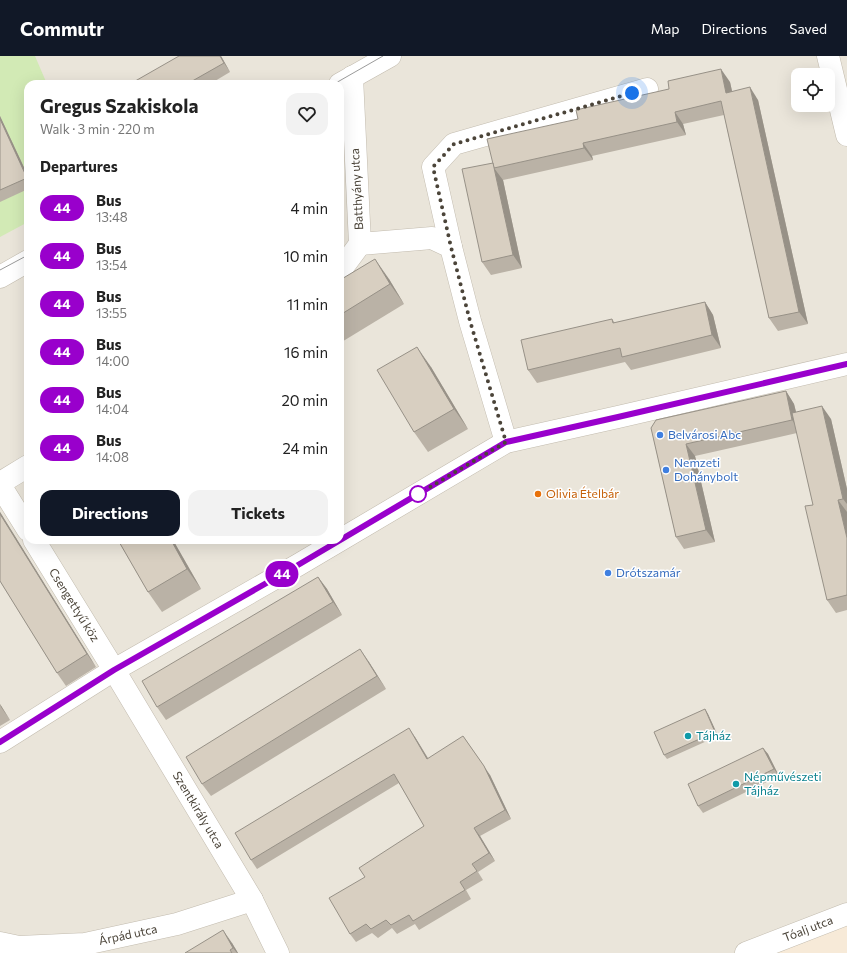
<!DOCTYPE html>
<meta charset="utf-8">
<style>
:root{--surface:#fff;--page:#f2f2f2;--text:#222;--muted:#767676;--accent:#111827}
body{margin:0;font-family:Commissioner,sans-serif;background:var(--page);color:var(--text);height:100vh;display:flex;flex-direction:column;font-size:15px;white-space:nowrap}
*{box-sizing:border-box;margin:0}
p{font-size:13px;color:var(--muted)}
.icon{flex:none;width:22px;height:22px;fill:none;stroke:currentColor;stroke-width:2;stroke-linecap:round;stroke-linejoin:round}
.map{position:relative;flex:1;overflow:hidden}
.panel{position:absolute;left:24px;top:24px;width:320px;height:464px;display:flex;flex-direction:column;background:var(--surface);border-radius:12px;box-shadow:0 4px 16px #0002}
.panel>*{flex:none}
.badge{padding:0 8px;border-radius:13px;font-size:14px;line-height:26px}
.tools{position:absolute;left:791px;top:12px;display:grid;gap:8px}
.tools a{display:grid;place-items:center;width:44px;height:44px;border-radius:8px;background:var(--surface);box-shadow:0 4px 16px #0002;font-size:20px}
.you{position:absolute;width:20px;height:20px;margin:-10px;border:3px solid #fff;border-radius:50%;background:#1a73e8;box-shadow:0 0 0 6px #1a73e833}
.map>.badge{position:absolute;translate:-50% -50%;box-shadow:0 0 0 2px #fff}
h2{padding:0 16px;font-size:15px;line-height:36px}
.round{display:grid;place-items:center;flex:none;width:42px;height:42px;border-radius:12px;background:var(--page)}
.summary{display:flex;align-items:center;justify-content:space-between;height:68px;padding:0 16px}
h1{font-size:19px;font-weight:700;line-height:30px}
.action{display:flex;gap:8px;margin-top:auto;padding:8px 16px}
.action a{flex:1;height:46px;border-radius:12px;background:var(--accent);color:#fff;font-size:16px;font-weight:700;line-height:46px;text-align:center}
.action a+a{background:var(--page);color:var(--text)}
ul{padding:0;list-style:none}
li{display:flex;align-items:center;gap:12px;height:48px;padding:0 16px}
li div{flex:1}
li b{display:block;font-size:15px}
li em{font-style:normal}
li .badge{min-width:44px;font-weight:700;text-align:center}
header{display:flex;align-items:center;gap:24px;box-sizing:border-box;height:56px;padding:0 20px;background:var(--accent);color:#fff}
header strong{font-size:19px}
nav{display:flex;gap:22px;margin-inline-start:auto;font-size:14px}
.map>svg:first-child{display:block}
.residential{fill:#eae5da;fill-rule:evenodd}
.commercial{fill:#f7ead8}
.green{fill:#d2eab5}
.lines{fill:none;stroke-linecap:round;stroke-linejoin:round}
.minor-casing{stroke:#c2bbae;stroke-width:23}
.minor{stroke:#fff;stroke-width:22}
.tram{stroke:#9a9a9a;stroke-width:1}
.wall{fill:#bab2a6}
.shaded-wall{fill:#979187}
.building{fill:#d8cfc1;stroke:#979187}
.line-casing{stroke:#fff;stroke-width:9}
.line{stroke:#90c;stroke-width:6}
.walk{stroke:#4b4439;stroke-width:4;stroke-dasharray:0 7.2}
.shop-dot{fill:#3f7fe0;stroke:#fff;stroke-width:1.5}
.stop-dot{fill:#fff;stroke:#90c;stroke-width:2}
.food-dot{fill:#e8710a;stroke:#fff;stroke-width:1.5}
.culture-dot{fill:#0f9aa8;stroke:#fff;stroke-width:1.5}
.labels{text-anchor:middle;stroke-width:3;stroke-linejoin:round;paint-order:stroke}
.street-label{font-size:12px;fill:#4b4439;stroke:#fff}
.shop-label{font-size:12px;fill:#366cbe;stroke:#fff;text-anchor:start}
.food-label{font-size:12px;fill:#c56008;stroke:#fff;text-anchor:start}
.culture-label{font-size:12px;fill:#0d838f;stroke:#fff;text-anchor:start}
</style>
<header>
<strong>Commutr</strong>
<nav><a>Map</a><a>Directions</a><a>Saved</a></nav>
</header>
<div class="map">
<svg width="847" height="897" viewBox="0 0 847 897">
<rect width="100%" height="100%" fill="#f6f3ec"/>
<path class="residential" d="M0,0H847V868L771,897H0ZM798,19H828V49H798ZM28,28H340V484H28Z"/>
<polygon class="commercial" points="847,868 847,897 771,897"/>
<polygon class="green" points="0,0 35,0 47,28 28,28 28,166 0,181"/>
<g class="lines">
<g class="minor-casing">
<g id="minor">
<polyline points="828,0 847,79"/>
<polyline points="352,21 360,188 432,182 451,191 470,265 506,386"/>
<polyline points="340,28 390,0"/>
<polyline points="451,191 433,111 454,88 647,33"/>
<polyline points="340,215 360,188"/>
<polyline points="0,221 28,205"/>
<polyline points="0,427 28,410"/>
<polyline points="0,429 28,474"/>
<polyline points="34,484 114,614 252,844 278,897"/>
<polyline points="0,686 114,614 298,509 506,386 618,361 847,308"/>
<polyline points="0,887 19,891 85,888 177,868 252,844"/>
<polyline points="746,897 847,858"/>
</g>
</g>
<use href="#minor" class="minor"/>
<g class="tram">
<polyline points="334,28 383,0"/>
<polyline points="0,214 28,199"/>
</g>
</g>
<g class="wall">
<polygon points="221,0 230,16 210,28 130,28"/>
<polygon points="730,26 732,35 758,44 808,268 778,275 769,262 724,59 683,68 686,79 592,100 593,104 503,124 522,212 491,219 482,206 493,107 578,63"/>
<polygon points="0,60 28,120 28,133 0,146"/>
<polygon points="389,223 404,248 340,287 340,224"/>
<polygon points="705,246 713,259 721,292 631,314 625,306 537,327 528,314 612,263 615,267"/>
<polygon points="431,311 468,373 428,396 414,376"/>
<polygon points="786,335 794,348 796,356 831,363 847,433 847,554 836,557 827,544 813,449 797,377 695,400 715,486 684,493 676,481 651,372"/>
<polygon points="0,456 96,611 66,630 57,617 0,525"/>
<polygon points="118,484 173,484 201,533 162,556 148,536"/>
<polygon points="318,521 327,533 342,559 166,664 157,651"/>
<polygon points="369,606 386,633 211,740 202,728"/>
<polygon points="0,648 10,664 0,670"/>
<polygon points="705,653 708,658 718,680 667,703 664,699"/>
<polygon points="415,681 428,702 490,719 511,763 480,780 495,805 478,816 483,824 466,834 471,843 419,874 415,868 397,878 392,872 378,882 372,877 356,886 350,878 365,821 424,770 399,727 257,813 251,804"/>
<polygon points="763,692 768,698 779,720 703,757 698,750"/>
<polygon points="232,887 238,897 185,897"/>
</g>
<g class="shaded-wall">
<polygon points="220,0 221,0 230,16 224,7"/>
<polygon points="721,13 730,26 735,49 726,37"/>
<polygon points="750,31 758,44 808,268 799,256"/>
<polygon points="675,56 683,68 686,79 677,66"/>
<polygon points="0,60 28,120 28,124 0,63"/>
<polygon points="583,87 592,100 593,104 584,92"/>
<polygon points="493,107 494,112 503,124 522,212 513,199"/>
<polygon points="375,203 389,223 404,248 390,228"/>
<polygon points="705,246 713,259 721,292 712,279"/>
<polygon points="417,291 431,311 468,373 454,353"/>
<polygon points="786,335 794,348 801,376 792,364"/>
<polygon points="822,350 831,363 847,433 847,448 843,443"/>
<polygon points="686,388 695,400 715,486 706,474"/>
<polygon points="838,444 847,456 847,482"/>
<polygon points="0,456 96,611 87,598 0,458"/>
<polygon points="171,484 173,484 201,533 187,513"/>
<polygon points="318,521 327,533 342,559 333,546"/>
<polygon points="360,593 369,606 386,633 377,620"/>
<polygon points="0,648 10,664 1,651"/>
<polygon points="705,653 708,658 718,680 715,676"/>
<polygon points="409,672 415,681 433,711 427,703"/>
<polygon points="463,680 490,719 511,763 505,754"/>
<polygon points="763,692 768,698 779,720 774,713"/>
<polygon points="474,772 480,780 495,805 489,797"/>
<polygon points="223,874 232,887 238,897 237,897 233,892"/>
</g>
<g class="building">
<polygon points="179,0 220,0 224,7 187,28 130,28"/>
<polygon points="721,13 726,37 750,31 799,256 769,262 721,45 675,56 677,66 583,87 584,92 494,112 487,83 578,63 576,54 669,33 668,25"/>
<polygon points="0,63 27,122 0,134"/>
<polygon points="493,107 513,199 482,206 462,113"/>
<polygon points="375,203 390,228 340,259 340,224"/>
<polygon points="705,246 712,279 622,301 620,292 528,314 521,284 612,263 613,267"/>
<polygon points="417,291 454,353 414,376 377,314"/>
<polygon points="786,335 792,364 686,388 706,474 676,481 651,372 656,364"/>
<polygon points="822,350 843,443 838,444 847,482 847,539 827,544 805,450 813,449 792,357"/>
<polygon points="0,458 87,598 57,617 0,525"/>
<polygon points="118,484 171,484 187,513 148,536"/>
<polygon points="318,521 333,546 157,651 142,625"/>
<polygon points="360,593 377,620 202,728 186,701"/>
<polygon points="705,653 715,676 664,699 654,676"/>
<polygon points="409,672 427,703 463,680 484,710 505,754 474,772 489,797 472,808 477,815 460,826 465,834 413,865 409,859 391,869 386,864 371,873 366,868 350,878 329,842 365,821 359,812 424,770 394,718 251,804 235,777"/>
<polygon points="763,692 774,713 698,750 688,728"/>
<polygon points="223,874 233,892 230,894 232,897 185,897"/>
</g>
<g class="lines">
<g class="line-casing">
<polyline id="line" points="0,686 114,614 298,509 506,386 618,361 847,308"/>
</g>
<use href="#line" class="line"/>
<polyline class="walk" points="418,438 415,440 506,386 470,265 451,191 433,111 454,88 632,37"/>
</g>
<g class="shop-dot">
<circle cx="660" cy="379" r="4"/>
<circle cx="666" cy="414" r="4"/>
<circle cx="608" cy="517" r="4"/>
</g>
<circle class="stop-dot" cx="418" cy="438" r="8"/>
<circle class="food-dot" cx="538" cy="438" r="4"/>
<g class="culture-dot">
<circle cx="688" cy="680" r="4"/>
<circle cx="736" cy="728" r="4"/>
</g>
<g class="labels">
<g class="street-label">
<text transform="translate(357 133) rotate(-93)" y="4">Batthyány utca</text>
<text transform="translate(74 549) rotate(58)" y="4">Csengettyű köz</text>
<text transform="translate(198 754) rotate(59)" y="4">Szentkirály utca</text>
<text transform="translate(808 873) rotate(-21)" y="4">Tóalj utca</text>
<text transform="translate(128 879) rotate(-12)" y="4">Árpád utca</text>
</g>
<g class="shop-label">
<text x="668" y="383">Belvárosi Abc</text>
<text x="674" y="411">Nemzeti<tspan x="674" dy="14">Dohánybolt</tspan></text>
<text x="616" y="521">Drótszamár</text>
</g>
<g class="food-label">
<text x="546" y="442">Olivia Ételbár</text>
</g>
<g class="culture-label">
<text x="696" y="684">Tájház</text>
<text x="744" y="725">Népművészeti<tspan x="744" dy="14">Tájház</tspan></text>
</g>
</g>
</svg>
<div class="tools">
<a><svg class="icon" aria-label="locate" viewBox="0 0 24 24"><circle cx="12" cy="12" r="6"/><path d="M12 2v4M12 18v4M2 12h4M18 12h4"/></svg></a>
</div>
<div class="you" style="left:632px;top:37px"></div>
<b class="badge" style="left:282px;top:518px;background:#90c;color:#fff">44</b>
<section class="panel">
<div class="summary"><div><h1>Gregus Szakiskola</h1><p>Walk · 3 min · 220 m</p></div><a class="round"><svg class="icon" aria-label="heart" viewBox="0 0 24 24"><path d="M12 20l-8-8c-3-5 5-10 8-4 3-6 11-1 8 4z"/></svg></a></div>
<h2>Departures</h2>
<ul>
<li><span class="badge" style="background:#90c;color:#fff">44</span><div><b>Bus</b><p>13:48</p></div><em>4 min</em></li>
<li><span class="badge" style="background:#90c;color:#fff">44</span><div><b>Bus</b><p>13:54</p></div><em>10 min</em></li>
<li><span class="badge" style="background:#90c;color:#fff">44</span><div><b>Bus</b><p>13:55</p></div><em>11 min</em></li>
<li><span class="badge" style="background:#90c;color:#fff">44</span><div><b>Bus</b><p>14:00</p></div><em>16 min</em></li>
<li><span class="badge" style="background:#90c;color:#fff">44</span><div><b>Bus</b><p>14:04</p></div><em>20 min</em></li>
<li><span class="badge" style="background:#90c;color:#fff">44</span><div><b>Bus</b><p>14:08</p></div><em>24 min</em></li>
</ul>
<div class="action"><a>Directions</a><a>Tickets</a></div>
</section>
</div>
